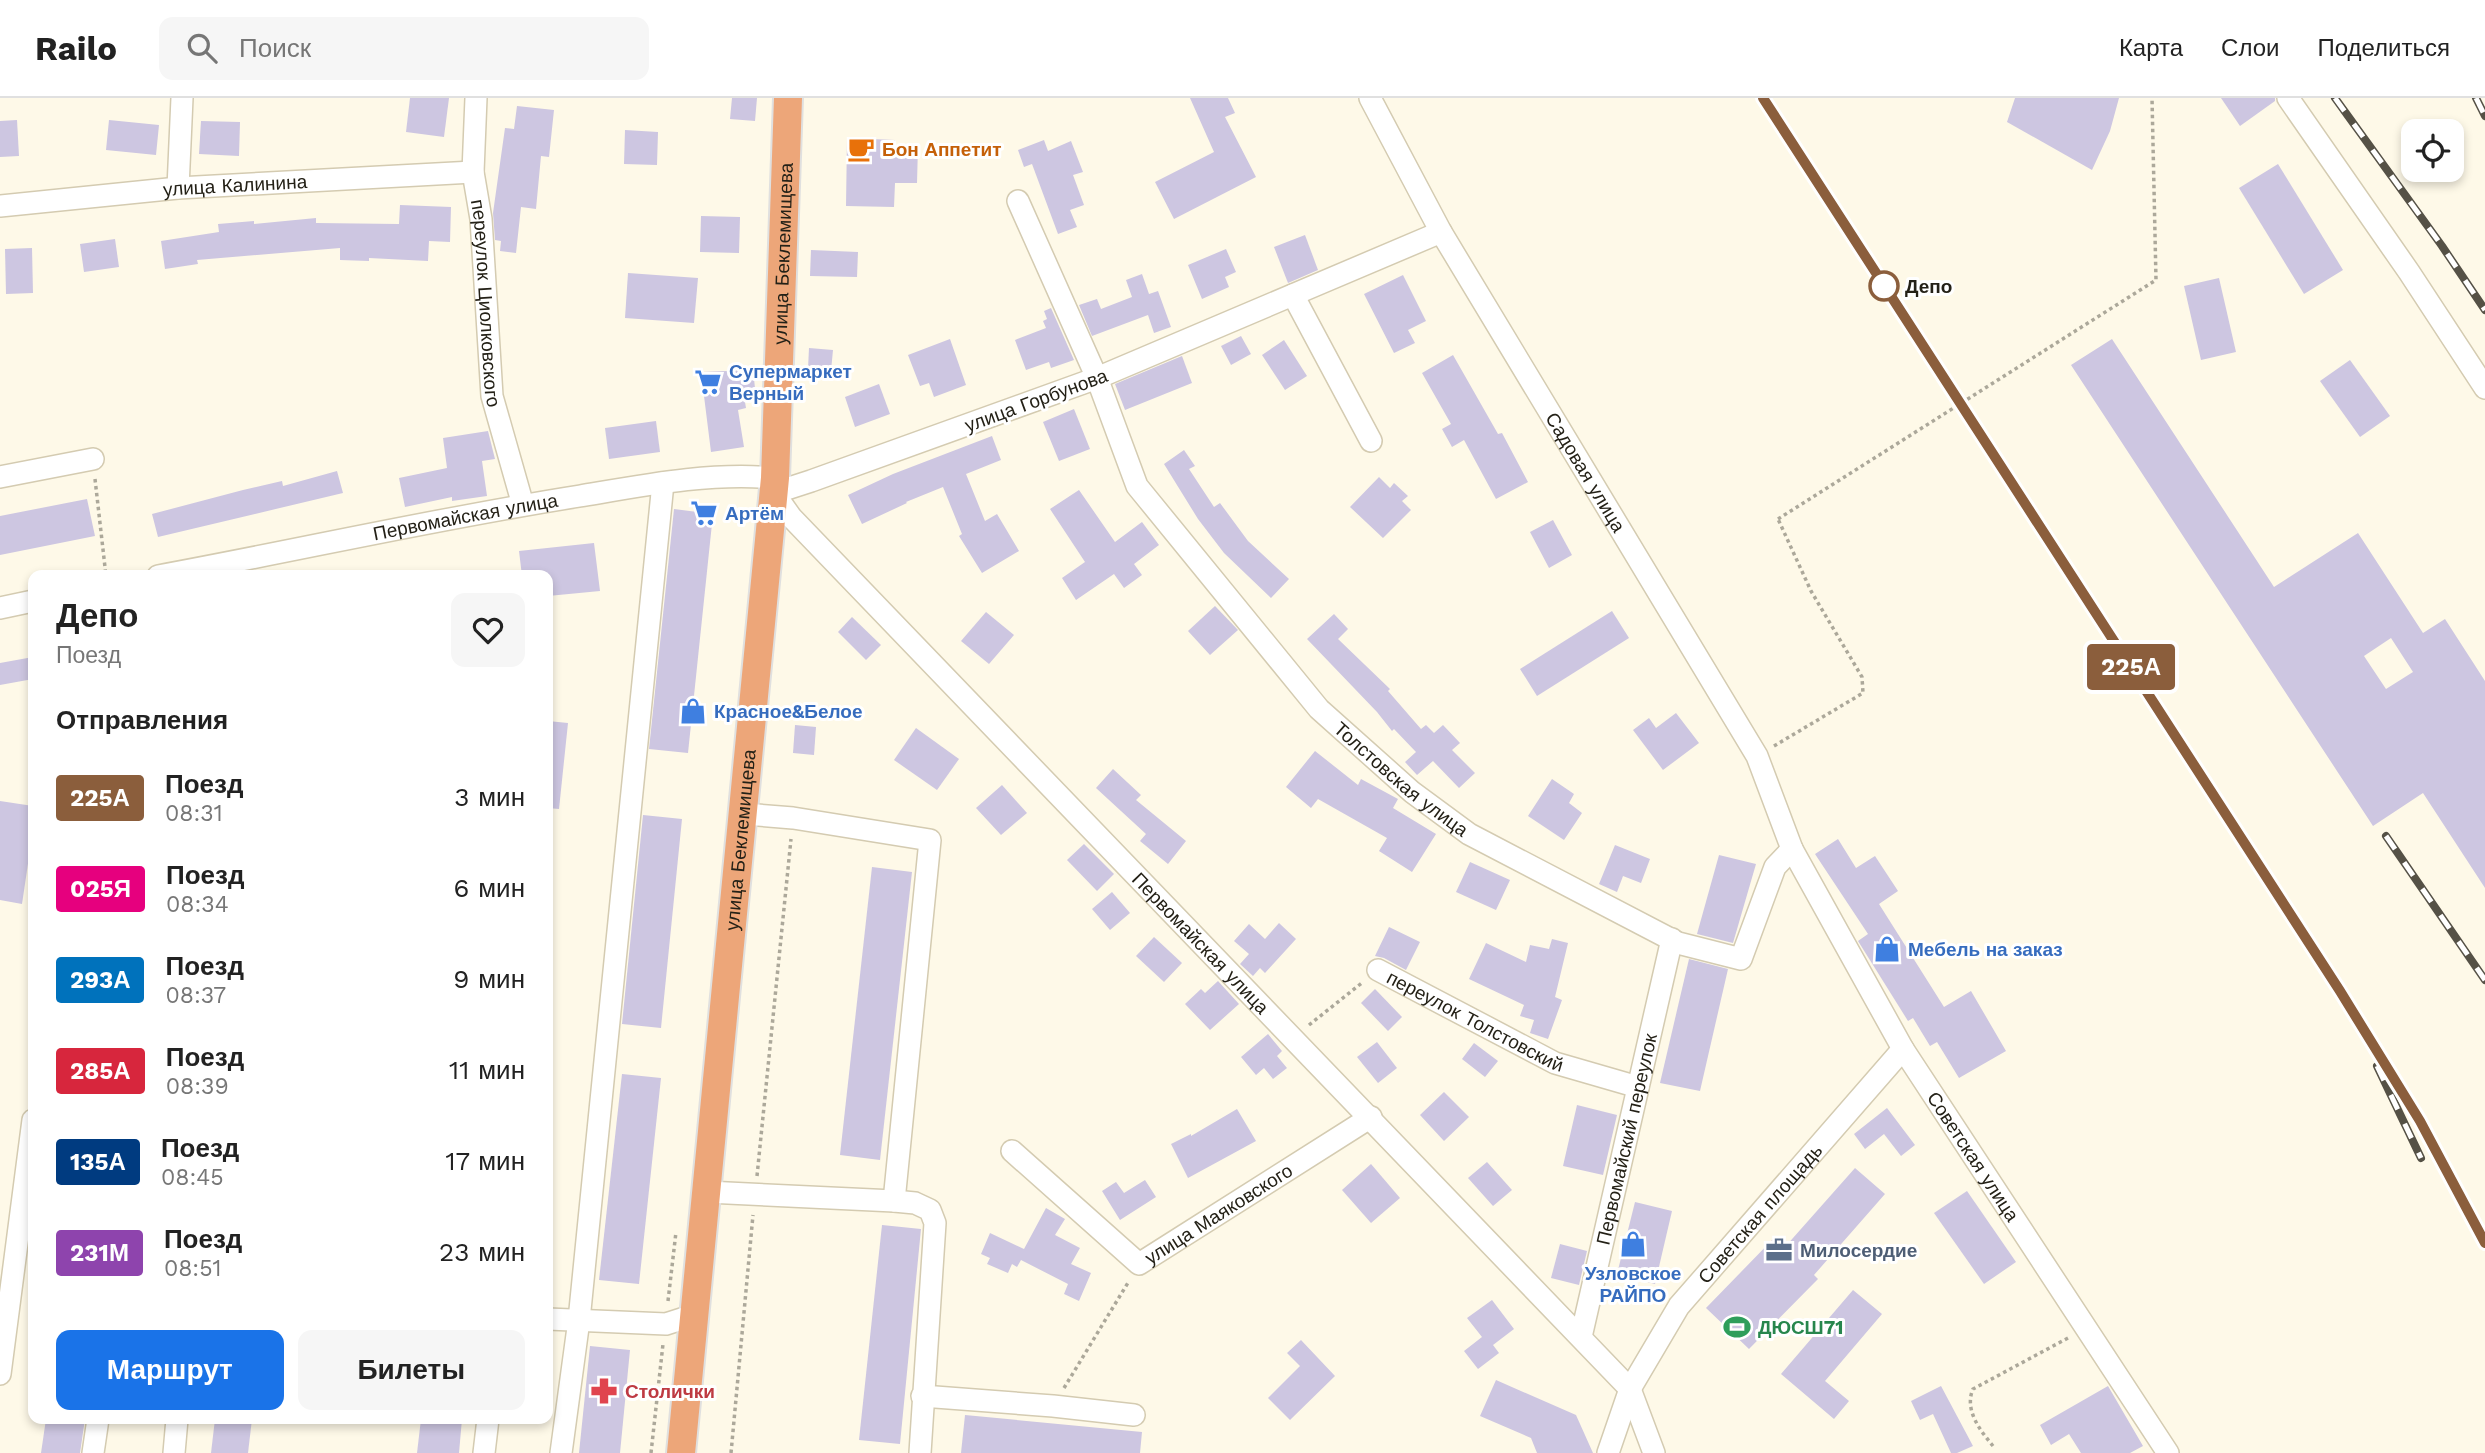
<!DOCTYPE html>
<html lang="ru">
<meta charset="utf-8">
<style>
:root{--surface:#fff;--page:#f6f6f6;--text:#222;--muted:#767676;--line:#e0e0e0;--accent:#1a73e8}
body{margin:0;font-family:"Work Sans",sans-serif;background:var(--page);color:var(--text);height:100vh;display:flex;flex-direction:column;font-size:26px;white-space:nowrap}
*{box-sizing:border-box;margin:0}
p{font-size:23px;color:var(--muted)}
.icon{flex:none;width:38px;height:38px;fill:none;stroke:currentColor;stroke-width:2;stroke-linecap:round;stroke-linejoin:round}
.map{position:relative;flex:1;overflow:hidden}
.panel{position:absolute;left:28px;top:472px;width:525px;height:854px;display:flex;flex-direction:column;background:var(--surface);border-radius:14px;box-shadow:0 4px 10px #0003}
.panel>*{flex:none}
.badge{padding:0 14px;border-radius:5px;font-size:24px;line-height:46px}
.buttons{position:absolute;left:2401px;top:21px;display:grid;gap:14px}
.buttons a{display:grid;place-items:center;width:63px;height:63px;border-radius:14px;background:var(--surface);box-shadow:0 4px 10px #0003;font-size:35px}
.map>.badge{position:absolute;translate:-50% -50%;box-shadow:0 0 0 4px #fff}
h2{padding:0 28px;font-size:26px;line-height:63px}
.round{display:grid;place-items:center;flex:none;width:74px;height:74px;border-radius:14px;background:var(--page)}
.headline{display:flex;align-items:center;justify-content:space-between;height:119px;padding:0 28px}
h1{font-size:33px;font-weight:700;line-height:52px}
.button{display:flex;gap:14px;margin-top:auto;padding:14px 28px}
.button a{flex:1;height:80px;border-radius:14px;background:var(--accent);color:#fff;font-size:28px;font-weight:700;line-height:80px;text-align:center}
.button a+a{background:var(--page);color:var(--text)}
ul{padding:0;list-style:none}
li{display:flex;align-items:center;gap:21px;height:91px;padding:0 28px}
li div{flex:1}
li b{display:block;font-size:26px}
li em{font-style:normal}
li .badge{min-width:77px;font-weight:700;text-align:center}
header{display:flex;align-items:center;gap:42px;box-sizing:border-box;height:98px;padding:0 35px;background:var(--surface);border-bottom:2px solid var(--line)}
header strong{font-size:33px}
nav{display:flex;gap:38px;margin-inline-start:auto;font-size:24px}
.search{width:490px;height:63px;background:var(--page);display:flex;align-items:center;gap:18px;box-sizing:border-box;padding:0 24px;border-radius:14px;color:var(--muted);font-size:26px}
.map>svg:first-child{display:block}
.building{fill:#cdc6e1;fill-rule:evenodd}
.lines{fill:none;stroke-linecap:round;stroke-linejoin:round}
.minor-casing{stroke:#d4cbb1;stroke-width:24}
.major-casing{stroke:#e0e0df;stroke-width:32}
.path{stroke:#aca89a;stroke-width:3.5;stroke-dasharray:3.5 3.5;stroke-linecap:butt}
.minor{stroke:#fff;stroke-width:21}
.major{stroke:#eda679;stroke-width:28}
.rail-casing{stroke:#555146;stroke-width:8}
.rail{stroke:#fff;stroke-width:5;stroke-dasharray:16;stroke-linecap:butt}
.path-bridge{stroke:#aca89a;stroke-width:3.5;stroke-dasharray:3.5 3.5;stroke-linecap:butt}
.line-casing{stroke:#fff;stroke-width:16}
.line{stroke:#8b5e3c;stroke-width:10}
.stop-dot{fill:#fff;stroke:#8b5e3c;stroke-width:3.5}
.labels{text-anchor:middle;stroke-width:6;stroke-linejoin:round;paint-order:stroke}
.food-label{font-size:19px;font-weight:bold;fill:#c56008;stroke:#fff;text-anchor:start}
.street-label{font-size:19px;fill:#242117;stroke:#fff}
.stop-label{font-size:19px;font-weight:bold;fill:#242117;stroke:#fff;text-anchor:start}
.shop-label{font-size:19px;font-weight:bold;fill:#366cbe;stroke:#fff;text-anchor:start}
.service-label{font-size:19px;font-weight:bold;fill:#4e5e75;stroke:#fff;text-anchor:start}
.leisure-label{font-size:19px;font-weight:bold;fill:#27864d;stroke:#fff;text-anchor:start}
.health-label{font-size:19px;font-weight:bold;fill:#be3a42;stroke:#fff;text-anchor:start}
</style>
<header>
<strong>Railo</strong>
<div class="search"><svg class="icon" aria-label="search" viewBox="0 0 24 24"><circle cx="10" cy="10" r="6"/><path d="M15 15l6 6"/></svg>Поиск</div>
<nav><a>Карта</a><a>Слои</a><a>Поделиться</a></nav>
</header>
<div class="map">
<svg width="2485" height="1355" viewBox="0 0 2485 1355">
<rect width="100%" height="100%" fill="#fef9e8"/>
<g class="building">
<polygon points="410,0 449,0 444,39 406,34"/>
<polygon points="732,0 757,0 755,23 730,21"/>
<polygon points="1190,0 1228,0 1235,15 1225,19 1256,79 1174,121 1155,84 1214,54"/>
<polygon points="2015,0 2119,0 2110,33 2092,72 2007,24"/>
<polygon points="2221,0 2275,0 2275,3 2240,28"/>
<polygon points="517,8 554,12 549,59 541,58 536,111 521,109 516,155 500,153 501,143 495,142 493,115 505,30 514,31"/>
<polygon points="17,22 19,58 0,59 0,23"/>
<polygon points="109,22 159,27 156,57 106,52"/>
<polygon points="201,23 240,24 239,58 199,56"/>
<polygon points="625,32 658,34 657,67 624,66"/>
<polygon points="847,40 895,42 895,48 918,48 917,85 895,85 894,109 846,108"/>
<polygon points="1044,42 1048,53 1071,43 1083,74 1073,77 1084,107 1070,112 1077,129 1058,136 1032,66 1024,69 1018,52"/>
<polygon points="2278,66 2343,172 2304,196 2239,90"/>
<polygon points="400,107 451,109 450,144 429,143 428,163 369,160 369,163 340,162 340,150 197,162 198,166 165,171 161,143 219,134 218,126 254,123 254,126 316,120 316,125 399,126"/>
<polygon points="701,118 740,119 739,155 700,154"/>
<polygon points="1305,137 1318,172 1288,185 1274,149"/>
<polygon points="115,141 119,169 84,174 80,146"/>
<polygon points="32,150 33,195 6,196 5,151"/>
<polygon points="1226,151 1236,174 1225,179 1229,189 1202,201 1188,167"/>
<polygon points="811,152 858,154 857,179 810,178"/>
<polygon points="628,175 698,180 694,225 625,220"/>
<polygon points="1142,176 1149,196 1158,193 1171,229 1154,235 1148,217 1092,238 1079,207 1097,201 1101,211 1132,199 1126,182"/>
<polygon points="1403,177 1426,223 1408,232 1415,245 1394,255 1364,196"/>
<polygon points="2219,180 2236,254 2201,262 2184,188"/>
<polygon points="1051,210 1074,262 1051,270 1049,264 1026,272 1015,242 1046,230 1043,223 1047,221 1044,213"/>
<polygon points="1241,238 1251,256 1231,267 1221,248"/>
<polygon points="950,241 966,287 934,299 929,285 920,288 908,257"/>
<path d="M2112,241L2274,489L2358,435L2423,535L2445,521L2485,583V790L2423,695L2373,728L2071,267ZM2391,540L2413,574L2386,591L2364,558Z"/>
<polygon points="1284,242 1307,278 1285,292 1262,257"/>
<polygon points="809,250 833,252 831,273 808,271"/>
<polygon points="1453,257 1498,336 1502,335 1528,384 1496,401 1464,342 1452,349 1442,331 1451,326 1422,275"/>
<polygon points="1182,258 1192,285 1125,312 1115,286"/>
<polygon points="2350,262 2390,318 2360,339 2320,283"/>
<polygon points="753,272 755,290 743,292 746,310 738,312 744,349 711,354 701,274"/>
<polygon points="879,286 890,316 855,329 845,299"/>
<polygon points="1074,311 1090,351 1059,363 1043,324"/>
<polygon points="656,323 660,354 609,361 605,330"/>
<polygon points="488,333 495,361 482,363 487,398 452,403 452,399 405,409 399,380 447,370 443,340"/>
<polygon points="992,338 1001,362 966,376 985,423 997,416 1019,453 982,475 959,438 962,436 943,389 906,404 907,405 862,426 848,397 893,376"/>
<polygon points="1184,352 1195,368 1189,371 1214,409 1220,405 1248,443 1289,481 1271,500 1224,455 1198,421 1164,366"/>
<polygon points="337,373 343,395 158,439 152,416 243,392 282,383 283,388"/>
<polygon points="1379,379 1390,390 1394,385 1408,398 1402,403 1411,412 1383,440 1350,409"/>
<polygon points="1079,392 1115,444 1142,424 1159,447 1134,466 1142,477 1124,490 1114,476 1076,502 1062,480 1085,464 1050,411"/>
<polygon points="87,401 95,438 0,457 0,418"/>
<polygon points="674,411 713,416 688,655 649,651"/>
<polygon points="1553,422 1572,457 1549,470 1530,434"/>
<polygon points="594,445 600,493 548,498 548,478 522,478 519,453"/>
<polygon points="1215,508 1238,532 1210,557 1188,533"/>
<polygon points="1612,513 1629,540 1537,598 1520,571"/>
<polygon points="986,514 1014,537 989,566 961,543"/>
<polygon points="1334,516 1348,531 1338,541 1390,591 1388,593 1421,631 1426,627 1434,635 1443,627 1460,645 1452,652 1475,675 1459,690 1433,663 1417,677 1405,664 1416,654 1394,631 1392,633 1377,614 1307,541"/>
<polygon points="852,519 881,547 866,562 838,534"/>
<polygon points="33,559 33,581 0,587 0,565"/>
<polygon points="1676,615 1699,645 1663,672 1633,632 1649,620 1656,630"/>
<polygon points="548,623 568,625 559,711 548,710"/>
<polygon points="795,627 816,629 814,657 793,655"/>
<polygon points="916,630 959,661 937,692 894,662"/>
<polygon points="1315,653 1358,687 1361,681 1398,701 1393,710 1436,736 1412,774 1379,753 1387,740 1318,701 1311,710 1286,689"/>
<polygon points="1113,671 1141,697 1136,702 1186,743 1168,766 1140,743 1146,736 1096,690"/>
<polygon points="1552,681 1574,696 1569,705 1582,715 1564,742 1528,718"/>
<polygon points="1002,687 1027,715 1001,737 976,710"/>
<polygon points="0,703 33,708 33,732 22,806 0,802"/>
<polygon points="643,717 682,721 661,930 622,926"/>
<polygon points="1838,741 1856,770 1875,758 1898,793 1879,806 1944,909 1971,893 2006,953 1959,980 1937,944 1930,948 1913,920 1908,923 1858,843 1868,836 1815,756"/>
<polygon points="1084,746 1114,776 1097,793 1067,762"/>
<polygon points="1615,747 1650,761 1641,785 1623,778 1617,794 1599,786"/>
<polygon points="1719,757 1756,766 1733,845 1697,836"/>
<polygon points="1470,764 1510,782 1496,812 1456,794"/>
<polygon points="872,769 912,774 880,1062 840,1057"/>
<polygon points="1112,794 1130,815 1110,832 1092,811"/>
<polygon points="1279,825 1296,841 1265,875 1260,870 1253,878 1240,866 1249,856 1234,843 1249,826 1265,841"/>
<polygon points="1389,829 1420,844 1406,872 1384,860 1375,858"/>
<polygon points="1154,839 1182,865 1164,884 1136,858"/>
<polygon points="1552,841 1568,845 1555,899 1562,902 1548,941 1530,935 1534,922 1520,918 1524,907 1469,881 1486,845 1526,864 1530,847 1549,851"/>
<polygon points="1689,861 1728,871 1700,993 1660,985"/>
<polygon points="1218,883 1239,906 1210,932 1185,906 1201,891 1205,895"/>
<polygon points="1375,891 1402,919 1388,933 1361,905"/>
<polygon points="1268,936 1282,953 1277,958 1287,970 1273,981 1264,970 1256,977 1241,959"/>
<polygon points="1377,944 1397,970 1378,985 1357,959"/>
<polygon points="1474,945 1498,963 1485,979 1462,961"/>
<polygon points="622,976 661,980 639,1186 599,1182"/>
<polygon points="1444,994 1469,1019 1444,1043 1420,1017"/>
<polygon points="1577,1007 1617,1017 1603,1077 1563,1068"/>
<polygon points="1887,1010 1915,1047 1901,1058 1884,1036 1865,1051 1854,1036"/>
<polygon points="1237,1011 1256,1043 1188,1080 1171,1046 1191,1036 1191,1038"/>
<polygon points="1487,1064 1512,1092 1493,1108 1468,1080"/>
<polygon points="1371,1066 1400,1100 1371,1125 1342,1092"/>
<polygon points="1855,1070 1885,1096 1814,1177 1818,1181 1749,1251 1706,1210 1775,1139 1785,1149"/>
<polygon points="1145,1082 1156,1099 1120,1122 1102,1093 1116,1084 1124,1095"/>
<polygon points="1967,1093 2016,1164 1984,1186 1934,1115"/>
<polygon points="1635,1104 1672,1113 1655,1186 1617,1176"/>
<polygon points="1046,1110 1065,1121 1055,1137 1080,1150 1071,1166 1091,1175 1079,1203 1064,1196 1068,1186 1021,1162 1017,1169 1012,1166 1008,1175 987,1166 990,1160 981,1156 990,1135 1024,1151"/>
<polygon points="882,1127 921,1131 900,1346 859,1342"/>
<polygon points="1560,1146 1587,1153 1579,1187 1551,1180"/>
<polygon points="1853,1192 1882,1216 1825,1283 1849,1303 1834,1321 1781,1276"/>
<polygon points="1492,1202 1514,1231 1493,1247 1499,1255 1478,1271 1464,1253 1482,1239 1467,1220"/>
<polygon points="1301,1242 1335,1278 1290,1322 1268,1300 1300,1268 1287,1255"/>
<polygon points="590,1248 630,1252 620,1355 579,1355"/>
<polygon points="1496,1282 1576,1317 1593,1355 1537,1355 1531,1340 1480,1318"/>
<polygon points="1941,1288 1973,1348 1957,1355 1951,1355 1933,1316 1920,1322 1911,1303"/>
<polygon points="2108,1288 2143,1348 2130,1355 2081,1355 2069,1336 2051,1347 2040,1327"/>
<polygon points="965,1317 1142,1334 1140,1355 961,1355"/>
<polygon points="46,1321 85,1321 80,1355 41,1355"/>
<polygon points="215,1321 252,1321 248,1355 211,1355"/>
<polygon points="421,1321 462,1321 459,1355 417,1355"/>
</g>
<g class="lines">
<g class="minor-casing">
<g id="minor">
<path id="s1" d="M476,0L473,74L481,121L492,298L523,407"/>
<path id="s2" d="M1370,0L1441,134L1757,658L1792,751L1903,951L2168,1355"/>
<polyline points="2288,0 2409,174 2485,290"/>
<polyline points="178,90 182,0"/>
<path id="s3" d="M1018,103L1097,280L1137,388L1319,611L1412,694L1469,736L1678,845L1741,861L1775,769L1792,751"/>
<path id="s4" d="M0,108L178,90L473,74"/>
<path id="s5" d="M1441,134L1097,280L811,383L774,395L791,419L1630,1291L1654,1355"/>
<polyline points="1293,197 1371,343"/>
<polyline points="0,379 93,361"/>
<path id="s6" d="M158,478C299,452 439,420 580,398C645,387 710,374 775,380"/>
<polyline points="0,510 33,503"/>
<polyline points="745,716 793,720 930,742 894,1103"/>
<path id="s7" d="M1378,872L1555,965L1638,989"/>
<path id="s8" d="M1012,1053L1139,1166L1371,1019"/>
<polyline points="707,1094 894,1103 915,1105 930,1112 935,1125 920,1355"/>
<polyline points="548,1221 666,1226 694,1217"/>
<path id="s9" d="M1581,1239L1672,841"/>
<polyline points="0,1276 33,1022"/>
<polyline points="922,1298 1053,1308 1134,1317"/>
<polyline points="93,1355 98,1321"/>
<polyline points="174,1355 177,1321"/>
<polyline points="484,1355 488,1321"/>
<polyline points="561,1355 579,1222 663,385"/>
<path id="s10" d="M1608,1355L1630,1291L1679,1208L1903,951"/>
</g>
</g>
<g class="major-casing">
<g id="major">
<path id="s11" d="M681,1355L775,380L788,0"/>
</g>
</g>
<g class="path">
<polyline points="95,381 106,478"/>
<polyline points="1774,648 1863,595 1862,579 1811,493 1778,421"/>
<polyline points="1309,927 1363,884"/>
<polyline points="757,1078 791,741"/>
<polyline points="668,1203 676,1134"/>
<polyline points="1064,1290 1129,1183"/>
<path d="M1993,1348C1980,1332 1964,1312 1973,1291L2068,1240"/>
<polyline points="651,1355 663,1246"/>
<polyline points="731,1355 753,1117"/>
</g>
<use href="#minor" class="minor"/>
<use href="#major" class="major"/>
<g class="rail-casing">
<g id="rail">
<polyline points="1763,0 2341,893 2420,1022 2485,1145"/>
<polyline points="2335,0 2442,148 2485,212"/>
<polyline points="2476,0 2485,18"/>
<polyline points="2386,738 2485,882"/>
<polyline points="2377,968 2421,1060"/>
</g>
</g>
<use href="#rail" class="rail"/>
<polyline class="path-bridge" points="1778,421 2156,182 2152,0"/>
</g>
<g class="lines">
<g class="line-casing">
<polyline id="line" points="1763,0 2340,893 2420,1023 2485,1145"/>
</g>
<use href="#line" class="line"/>
</g>
<defs>
<g id="cafe-bare" transform="scale(2.1)"><path d="M-5.5-4.5H6V0H3Q3 3.5 0 3.5H-2.5Q-5.5 3.5-5.5 0ZM3-3.2v2h1.7v-2ZM-6 4.5H4V6H-6Z" fill="#e8710a" stroke="#fff" stroke-width="2.5" paint-order="stroke"/></g>
<g id="supermarket-bare" transform="scale(2.1)"><path d="M-6-5.5h2.5l.6 2H6L4.5 2H-2.5L-4.4-4H-6ZM-1.5 3.2a1.3 1.3 0 1 0 .1 0ZM3 3.2a1.3 1.3 0 1 0 .1 0Z" fill="#3f7fe0" stroke="#fff" stroke-width="2.5" paint-order="stroke"/></g>
<g id="shop-bare" transform="scale(2.1)"><path d="M-5-2.5h2.3a2.7 3.5 0 0 1 5.4 0H5L5.5 6h-11ZM-1.5-2.5h3a1.5 2.3 0 0 0-3 0Z" fill="#3f7fe0" stroke="#fff" stroke-width="2.5" paint-order="stroke"/></g>
<g id="office-bare" transform="scale(2.1)"><path d="M-6-3h4V-5.5h4V-3h4V5H-6ZM-1-4.5V-3h2v-1.5ZM-6 0V1H6V0Z" fill="#5c6f8a" stroke="#fff" stroke-width="2.5" paint-order="stroke"/></g>
<g id="stadium-bare" transform="scale(2.1)"><path d="M0-5a6.5 5 0 1 0 0 10a6.5 5 0 1 0 0-10ZM-3.5-1.8h7v3.6h-7Z" fill="#2e9e5b" stroke="#fff" stroke-width="2.5" paint-order="stroke"/></g>
<g id="pharmacy-bare" transform="scale(2.1)"><path d="M-2-6h4v4h4v4h-4v4h-4v-4h-4v-4h4Z" fill="#e0444e" stroke="#fff" stroke-width="2.5" paint-order="stroke"/></g>
</defs>
<g fill-rule="evenodd">
<use href="#cafe-bare" x="861" y="51"/>
<use href="#supermarket-bare" x="708" y="284"/>
<use href="#supermarket-bare" x="704" y="415"/>
<use href="#shop-bare" x="693" y="613"/>
<use href="#shop-bare" x="1887" y="851"/>
<use href="#shop-bare" x="1633" y="1146"/>
<use href="#office-bare" x="1779" y="1152"/>
<use href="#stadium-bare" x="1737" y="1229"/>
<use href="#pharmacy-bare" x="604" y="1293"/>
</g>
<circle class="stop-dot" cx="1884" cy="188" r="14"/>
<g class="labels">
<g class="food-label">
<text x="882" y="58">Бон Аппетит</text>
</g>
<g class="street-label">
<text dy="7" stroke="none"><textPath href="#s4" startOffset="236">улица Калинина</textPath></text>
<text dy="7" stroke="none"><textPath href="#s11" startOffset="1204">улица Беклемищева</textPath></text>
<text dy="7" stroke="none"><textPath href="#s1" startOffset="206">переулок Циолковского</textPath></text>
<text transform="translate(1036 302) rotate(-20)" y="7">улица Горбунова</text>
<text dy="7" stroke="none"><textPath href="#s2" startOffset="432">Садовая улица</textPath></text>
<text dy="7" stroke="none"><textPath href="#s6" startOffset="313">Первомайская улица</textPath></text>
<text dy="7" stroke="none"><textPath href="#s3" startOffset="705">Толстовская улица</textPath></text>
<text dy="7" stroke="none"><textPath href="#s11" startOffset="616">улица Беклемищева</textPath></text>
<text dy="7" stroke="none"><textPath href="#s5" startOffset="1337">Первомайская улица</textPath></text>
<text dy="7" stroke="none"><textPath href="#s7" startOffset="110">переулок Толстовский</textPath></text>
<text dy="7" stroke="none"><textPath href="#s9" startOffset="203">Первомайский переулок</textPath></text>
<text dy="7" stroke="none"><textPath href="#s2" startOffset="1220">Советская улица</textPath></text>
<text dy="7" stroke="none"><textPath href="#s8" startOffset="264">улица Маяковского</textPath></text>
<text dy="7" stroke="none"><textPath href="#s10" startOffset="287">Советская площадь</textPath></text>
</g>
<g class="stop-label">
<text x="1905" y="195">Депо</text>
</g>
<g class="shop-label">
<text x="729" y="280">Супермаркет<tspan x="729" dy="22">Верный</tspan></text>
<text x="725" y="422">Артём</text>
<text x="714" y="620">Красное&amp;Белое</text>
<text x="1908" y="858">Мебель на заказ</text>
<text x="1633" y="1182" text-anchor="middle">Узловское<tspan x="1633" dy="22">РАЙПО</tspan></text>
</g>
<g class="service-label">
<text x="1800" y="1159">Милосердие</text>
</g>
<g class="leisure-label">
<text x="1758" y="1236">ДЮСШ71</text>
</g>
<g class="health-label">
<text x="625" y="1300">Столички</text>
</g>
</g>
</svg>
<div class="buttons">
<a><svg class="icon" aria-label="locate" viewBox="0 0 24 24"><circle cx="12" cy="12" r="6"/><path d="M12 2v4M12 18v4M2 12h4M18 12h4"/></svg></a>
</div>
<b class="badge" style="left:2131px;top:569px;background:#8b5e3c;color:#fff">225А</b>
<section class="panel">
<div class="headline"><div><h1>Депо</h1><p>Поезд</p></div><a class="round"><svg class="icon" aria-label="heart" viewBox="0 0 24 24"><path d="M12 20l-8-8c-3-5 5-10 8-4 3-6 11-1 8 4z"/></svg></a></div>
<h2>Отправления</h2>
<ul>
<li><span class="badge" style="background:#8b5e3c;color:#fff">225А</span><div><b>Поезд</b><p>08:31</p></div><em>3 мин</em></li>
<li><span class="badge" style="background:#e6007e;color:#fff">025Я</span><div><b>Поезд</b><p>08:34</p></div><em>6 мин</em></li>
<li><span class="badge" style="background:#0072bc;color:#fff">293А</span><div><b>Поезд</b><p>08:37</p></div><em>9 мин</em></li>
<li><span class="badge" style="background:#d7263d;color:#fff">285А</span><div><b>Поезд</b><p>08:39</p></div><em>11 мин</em></li>
<li><span class="badge" style="background:#003b80;color:#fff">135А</span><div><b>Поезд</b><p>08:45</p></div><em>17 мин</em></li>
<li><span class="badge" style="background:#8e44ad;color:#fff">231М</span><div><b>Поезд</b><p>08:51</p></div><em>23 мин</em></li>
</ul>
<div class="button"><a>Маршрут</a><a>Билеты</a></div>
</section>
</div>
